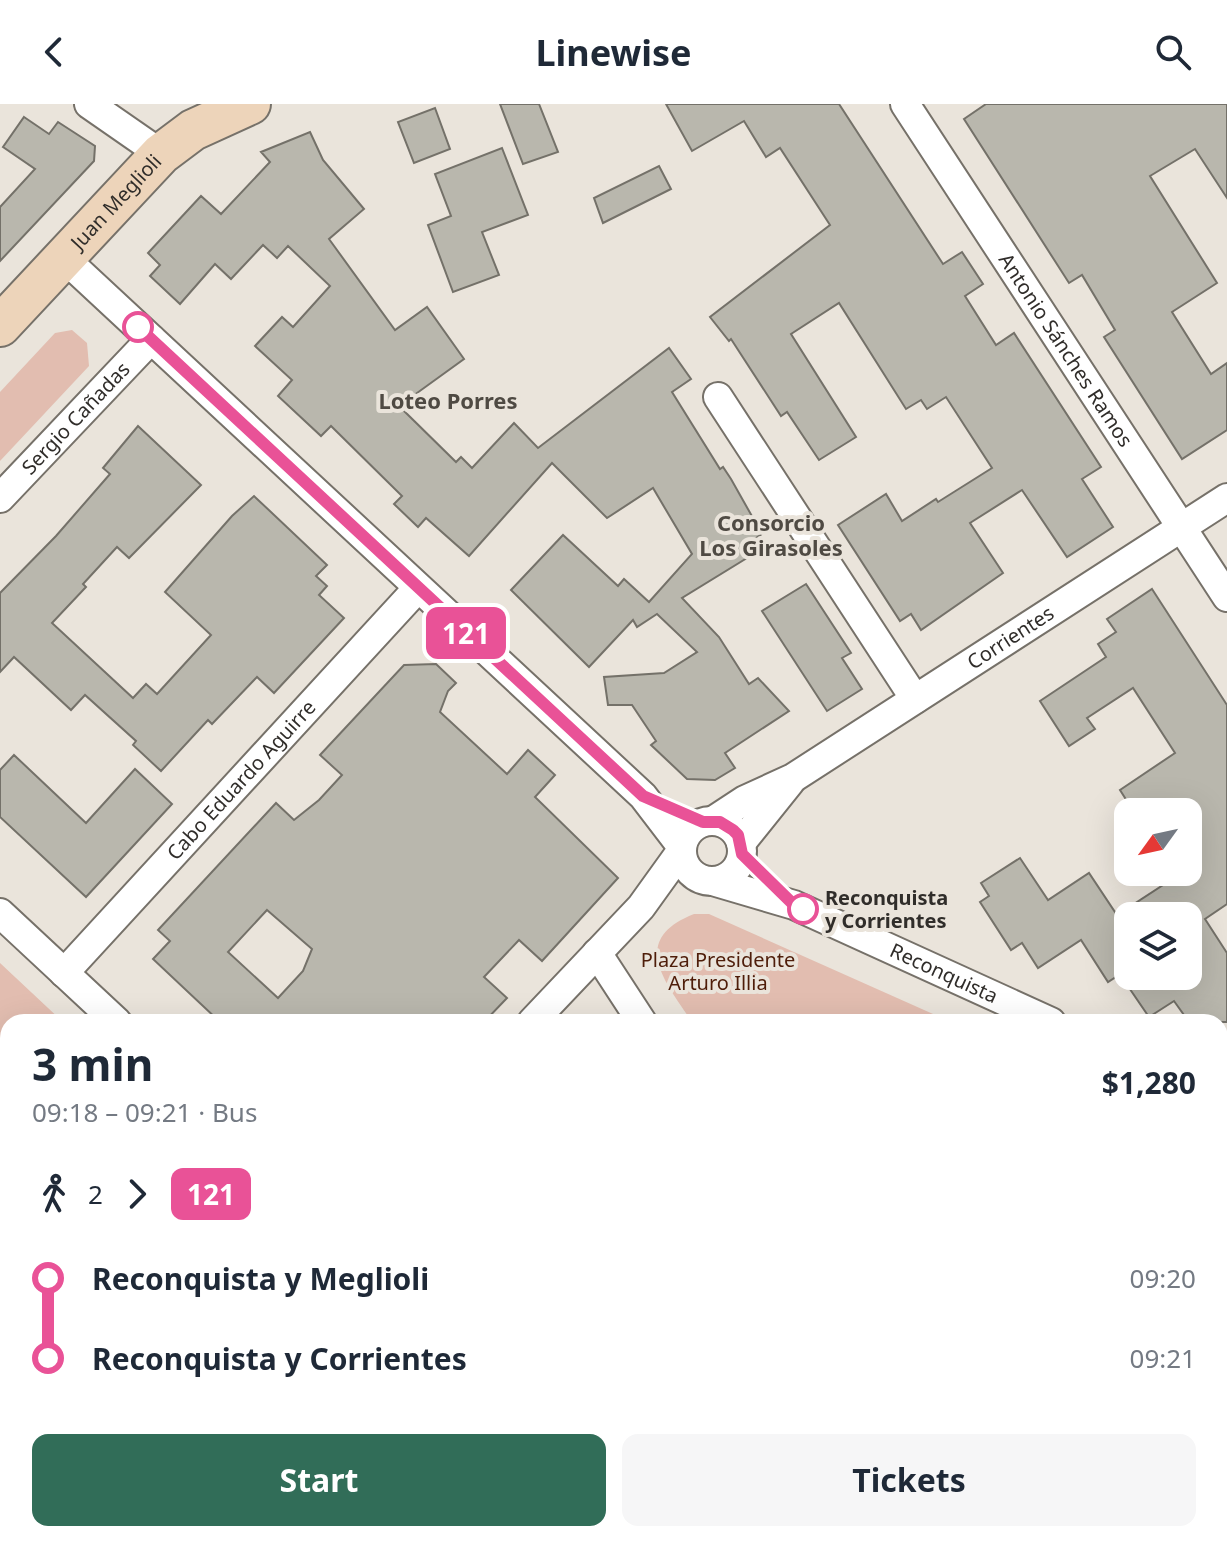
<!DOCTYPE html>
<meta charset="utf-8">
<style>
:root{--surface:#fff;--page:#f6f6f7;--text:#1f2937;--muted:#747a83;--accent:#316d58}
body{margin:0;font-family:"Noto Sans",sans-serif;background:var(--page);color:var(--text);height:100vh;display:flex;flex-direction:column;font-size:30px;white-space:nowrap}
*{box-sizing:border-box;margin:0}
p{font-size:26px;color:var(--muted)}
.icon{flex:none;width:44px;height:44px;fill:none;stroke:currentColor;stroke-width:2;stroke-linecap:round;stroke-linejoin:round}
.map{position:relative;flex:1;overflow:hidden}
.drawer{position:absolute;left:0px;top:910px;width:1228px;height:528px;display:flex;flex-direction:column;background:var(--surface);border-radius:24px 24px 0 0;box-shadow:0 8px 32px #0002}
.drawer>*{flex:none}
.badge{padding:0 16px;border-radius:12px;font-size:28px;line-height:52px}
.needle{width:52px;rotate:237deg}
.buttons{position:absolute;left:1114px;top:694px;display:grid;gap:16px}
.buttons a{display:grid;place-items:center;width:88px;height:88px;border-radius:16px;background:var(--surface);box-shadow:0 8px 32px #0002;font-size:40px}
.map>.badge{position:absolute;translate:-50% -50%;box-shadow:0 0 0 4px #fff}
.legs{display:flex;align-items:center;gap:12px;height:88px;padding:0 32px;font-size:26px}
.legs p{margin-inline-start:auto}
.overview{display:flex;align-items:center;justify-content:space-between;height:136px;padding:0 32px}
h1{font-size:44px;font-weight:700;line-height:60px}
.button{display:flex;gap:16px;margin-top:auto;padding:16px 32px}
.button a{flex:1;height:92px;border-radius:16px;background:var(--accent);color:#fff;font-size:32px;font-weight:700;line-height:92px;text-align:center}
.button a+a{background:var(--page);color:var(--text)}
ul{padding:0 32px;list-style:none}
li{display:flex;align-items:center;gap:28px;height:80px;font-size:30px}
li i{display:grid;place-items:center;width:12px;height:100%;margin:0 10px;background:currentColor}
li i::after{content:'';width:20px;height:20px;margin:-10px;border:6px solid;border-radius:50%;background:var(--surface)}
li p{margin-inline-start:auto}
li:first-child i{background:linear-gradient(#0000 50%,currentColor 0)}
li:last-child i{background:linear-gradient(currentColor 50%,#0000 0)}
header{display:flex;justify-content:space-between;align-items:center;height:104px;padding:0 32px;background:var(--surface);font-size:36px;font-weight:700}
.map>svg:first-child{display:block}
.green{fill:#e2bdb0}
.building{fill:#b9b7ad;stroke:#747169;stroke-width:2;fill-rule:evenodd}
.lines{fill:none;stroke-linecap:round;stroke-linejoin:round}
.minor-casing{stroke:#767169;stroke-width:32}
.tertiary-casing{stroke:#767169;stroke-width:40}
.secondary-casing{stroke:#767169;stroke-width:44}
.minor{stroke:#fff;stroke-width:28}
.tertiary{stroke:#fff;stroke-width:36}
.secondary{stroke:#edd4ba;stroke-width:40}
.line-1-casing{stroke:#fff;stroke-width:18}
.line-1{stroke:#e95297;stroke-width:12}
.stop-1-dot{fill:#fff;stroke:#e95297;stroke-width:4}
.labels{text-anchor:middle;stroke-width:8;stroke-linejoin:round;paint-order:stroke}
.street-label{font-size:20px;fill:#302d2a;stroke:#eae4db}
.stop-label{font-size:20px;font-weight:bold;fill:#302d2a;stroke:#eae4db;text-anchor:start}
.park-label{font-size:20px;fill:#4e1d09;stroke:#eae4db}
.neighbourhood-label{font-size:22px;font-weight:bold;fill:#4f4a43;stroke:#eae4db}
</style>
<header><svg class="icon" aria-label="back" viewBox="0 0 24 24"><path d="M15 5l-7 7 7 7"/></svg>Linewise<svg class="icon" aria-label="search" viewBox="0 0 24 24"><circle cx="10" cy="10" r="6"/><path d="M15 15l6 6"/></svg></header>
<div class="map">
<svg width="1227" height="1438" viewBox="0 0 1227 1438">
<rect width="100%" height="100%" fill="#eae4db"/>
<g class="green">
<polygon points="72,226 87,239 89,262 0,357 0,288 55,229"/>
<path d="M694,810H709L951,918H692C666,879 628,836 694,810Z"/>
<polygon points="0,859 63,918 8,918 8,1005 0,984"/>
</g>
<g class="building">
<polygon points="500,0 539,0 558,48 523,60"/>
<polygon points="666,0 839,0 943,160 962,148 983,180 965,192 996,241 1014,229 1101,363 1082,375 1113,423 1067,453 1022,386 970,419 1003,469 921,526 911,510 900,517 838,421 886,390 902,417 936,395 938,398 992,364 946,293 927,305 921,296 906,305 839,199 791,230 856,333 819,356 787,308 781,312 731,235 729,237 710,213 830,121 780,44 766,53 744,17 692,47"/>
<polygon points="986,0 1227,0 1227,94 1195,45 1150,72 1217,179 1172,208 1211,270 1227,259 1227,326 1182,355 1104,233 1115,226 1082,171 1069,179 964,15"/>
<polygon points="435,4 450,45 414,59 398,18"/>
<polygon points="24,13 49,30 58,18 95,42 94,57 0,157 0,103 35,65 3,43"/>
<polygon points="310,28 323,56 364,105 329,135 395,226 427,203 464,255 399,302 456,358 461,353 472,364 514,319 538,344 669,244 691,275 672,288 720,365 723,363 731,375 762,430 753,436 760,446 682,494 719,533 749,580 758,574 789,607 725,649 735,664 715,676 687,675 651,641 656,637 632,601 608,601 604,573 664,569 697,548 657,510 637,523 633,516 589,563 511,486 563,431 618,482 624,475 649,498 692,450 653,384 607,414 552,359 469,452 426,414 418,423 394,400 402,392 331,322 321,332 278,292 292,276 255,242 282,213 293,223 330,182 288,142 277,154 263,141 231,175 215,160 180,200 150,172 160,161 148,149 201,92 221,110 270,58 261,48"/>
<polygon points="502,44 528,111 482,128 499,171 453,188 428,121 451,112 435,70"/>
<polygon points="659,62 671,85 603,119 594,94"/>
<polygon points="138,322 201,381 129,454 117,443 83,480 86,483 52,519 133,594 146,580 157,590 211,531 165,488 232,412 254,392 327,461 316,472 327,482 319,491 344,514 274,589 257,573 212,620 208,616 161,667 133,641 136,637 85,591 71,606 14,553 0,568 0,489 56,432 110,370 103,364"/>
<polygon points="806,480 851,549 842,554 862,585 827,607 762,507"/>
<polygon points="1152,485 1227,601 1227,800 1205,815 1227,849 1227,918 1189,918 1174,897 1149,913 1121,872 1188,872 1188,812 1128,812 1128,865 1108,878 1081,836 1038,864 1022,839 1011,846 980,798 989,792 981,779 1020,754 1048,796 1089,769 1117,811 1183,768 1188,768 1188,764 1196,759 1188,746 1188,708 1134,708 1120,686 1175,649 1133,584 1087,614 1095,625 1069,642 1040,597 1106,553 1098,540 1116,528 1107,515"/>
<path d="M436,560L456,579L448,587L440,608L507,670L528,646L555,671L535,693L618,774L542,857L519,836L484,873L507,894L484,918H220L153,855L170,837L158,826L276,699L294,716L319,696L342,671L320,651L404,561ZM267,806L312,845L303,867L278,894L228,848Z"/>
<polygon points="14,651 86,719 135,665 172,700 86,793 0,713 0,666"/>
</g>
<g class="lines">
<g class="minor-casing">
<g id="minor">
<polyline points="89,0 161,50"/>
<path id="s1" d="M905,0L1227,493"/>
<polyline points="63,153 643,692 682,743"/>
<polyline points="718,293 915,595"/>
<path id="s2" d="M0,394L151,235"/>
<circle cx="712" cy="747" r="30"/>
<path id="s3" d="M713,717L745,696L793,674L1227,394"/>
<polyline points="741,739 790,678"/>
<path id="s4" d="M716,778L794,801L1051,918"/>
<polyline points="0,809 117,918"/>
<polyline points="597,849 642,918"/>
<path id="s5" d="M64,869L418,484"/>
<polyline points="532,918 641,803 682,746"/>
<polyline points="1220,1096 1227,1107"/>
<polyline points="541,1430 546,1438"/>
<polyline points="981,1430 987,1438"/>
</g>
</g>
<g class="tertiary-casing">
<g id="tertiary">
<polyline points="0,1067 8,1087"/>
<polyline points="143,1430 146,1438"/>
</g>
</g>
<g class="secondary-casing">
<g id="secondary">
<path id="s6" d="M0,222L161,50L193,26L250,0"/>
</g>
</g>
<use href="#minor" class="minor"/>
<use href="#tertiary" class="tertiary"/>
<use href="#secondary" class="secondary"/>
</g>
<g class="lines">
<g class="line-1-casing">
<polyline id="line-1" points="138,223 643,692 703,718 720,718 733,726 738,731 742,750 794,801 803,805"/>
</g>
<use href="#line-1" class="line-1"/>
</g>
<g class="stop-1-dot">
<circle cx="138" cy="223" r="14"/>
<circle cx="803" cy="805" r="14"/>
</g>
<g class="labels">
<g class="street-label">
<text dy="7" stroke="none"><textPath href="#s6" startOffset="170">Juan Meglioli</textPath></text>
<text dy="7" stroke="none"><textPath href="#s1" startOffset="294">Antonio Sánches Ramos</textPath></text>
<text dy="7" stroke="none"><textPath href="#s2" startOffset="110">Sergio Cañadas</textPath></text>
<text dy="7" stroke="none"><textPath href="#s3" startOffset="350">Corrientes</textPath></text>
<text dy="7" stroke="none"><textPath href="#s5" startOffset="262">Cabo Eduardo Aguirre</textPath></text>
<text dy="7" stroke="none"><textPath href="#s4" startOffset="246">Reconquista</textPath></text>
</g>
<g class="stop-label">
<text x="825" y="801">Reconquista<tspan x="825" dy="23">y Corrientes</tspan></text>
</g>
<g class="park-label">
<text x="718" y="863">Plaza Presidente<tspan x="718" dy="23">Arturo Illia</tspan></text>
</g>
<g class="neighbourhood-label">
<text x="448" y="305">Loteo Porres</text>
<text x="771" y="427">Consorcio<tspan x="771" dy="25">Los Girasoles</tspan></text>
</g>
</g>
</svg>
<div class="buttons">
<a><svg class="needle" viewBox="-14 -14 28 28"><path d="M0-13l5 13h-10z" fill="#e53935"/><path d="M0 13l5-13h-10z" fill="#747a83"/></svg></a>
<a><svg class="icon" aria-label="layers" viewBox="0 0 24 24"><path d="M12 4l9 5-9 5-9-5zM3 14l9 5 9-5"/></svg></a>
</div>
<b class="badge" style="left:466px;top:529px;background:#e95297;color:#fff">121</b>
<section class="drawer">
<div class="overview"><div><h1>3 min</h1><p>09:18 – 09:21 · Bus</p></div><b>$1,280</b></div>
<div class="legs"><svg class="icon" aria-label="walk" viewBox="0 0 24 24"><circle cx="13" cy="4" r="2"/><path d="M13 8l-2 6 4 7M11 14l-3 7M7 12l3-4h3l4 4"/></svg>2<svg class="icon" aria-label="forward" viewBox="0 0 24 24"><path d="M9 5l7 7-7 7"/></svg><b class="badge" style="background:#e95297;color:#fff">121</b></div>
<ul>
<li><i style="color:#e95297"></i><b>Reconquista y Meglioli</b><p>09:20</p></li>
<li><i style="color:#e95297"></i><b>Reconquista y Corrientes</b><p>09:21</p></li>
</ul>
<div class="button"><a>Start</a><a>Tickets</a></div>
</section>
</div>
